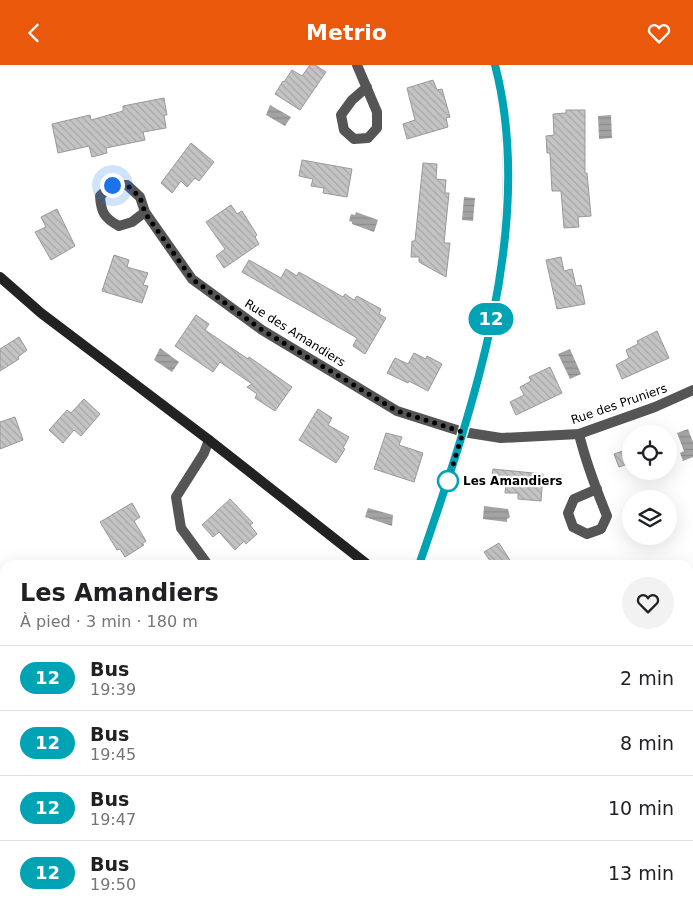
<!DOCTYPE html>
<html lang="fr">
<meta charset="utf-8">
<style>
:root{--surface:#fff;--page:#f2f2f2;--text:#202124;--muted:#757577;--line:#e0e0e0;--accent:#ea580c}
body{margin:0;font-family:"DejaVu Sans",sans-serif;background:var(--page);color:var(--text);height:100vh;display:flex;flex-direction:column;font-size:19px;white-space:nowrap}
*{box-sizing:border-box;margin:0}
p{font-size:16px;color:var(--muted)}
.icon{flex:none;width:28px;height:28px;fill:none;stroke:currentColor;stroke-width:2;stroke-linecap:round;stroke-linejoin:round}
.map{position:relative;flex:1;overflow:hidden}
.sheet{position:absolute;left:0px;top:495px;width:694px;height:356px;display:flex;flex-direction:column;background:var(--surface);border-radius:15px 15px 0 0;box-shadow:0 5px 20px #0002}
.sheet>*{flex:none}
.badge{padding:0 10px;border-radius:16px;font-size:18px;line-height:32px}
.controls{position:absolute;left:622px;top:360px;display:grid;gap:10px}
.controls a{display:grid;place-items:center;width:55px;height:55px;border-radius:50%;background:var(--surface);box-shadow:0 5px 20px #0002;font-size:25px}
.you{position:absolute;width:25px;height:25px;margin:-12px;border:4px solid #fff;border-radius:50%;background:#1a73e8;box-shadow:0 0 0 8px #1a73e833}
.map>.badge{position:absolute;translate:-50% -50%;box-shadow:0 0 0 2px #fff}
.round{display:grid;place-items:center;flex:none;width:52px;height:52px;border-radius:26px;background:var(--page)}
.summary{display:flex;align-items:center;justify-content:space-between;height:85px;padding:0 20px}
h1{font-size:24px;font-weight:600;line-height:38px}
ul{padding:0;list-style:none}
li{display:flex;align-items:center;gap:15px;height:65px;padding:0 20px;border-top:1px solid var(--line)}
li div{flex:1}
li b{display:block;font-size:19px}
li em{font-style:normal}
li .badge{min-width:55px;font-weight:700;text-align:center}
header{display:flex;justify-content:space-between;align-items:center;height:65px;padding:0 20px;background:var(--accent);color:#fff;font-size:22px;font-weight:600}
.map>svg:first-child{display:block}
.water{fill:url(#water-rules)}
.building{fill:url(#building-back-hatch);stroke:#999}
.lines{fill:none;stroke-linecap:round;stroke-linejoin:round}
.street{stroke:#555;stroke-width:10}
.secondary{stroke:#222;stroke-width:10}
.line-casing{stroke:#fff;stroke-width:11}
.line{stroke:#00a3b4;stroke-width:8}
.walk{stroke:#000;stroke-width:5;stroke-dasharray:0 9}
.stop-dot{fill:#fff;stroke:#00a3b4;stroke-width:2.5}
.labels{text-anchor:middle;stroke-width:4.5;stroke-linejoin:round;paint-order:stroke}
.street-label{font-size:12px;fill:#000;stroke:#fff}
.stop-label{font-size:12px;font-weight:bold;fill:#000;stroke:#fff;text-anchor:start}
</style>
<header><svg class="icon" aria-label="back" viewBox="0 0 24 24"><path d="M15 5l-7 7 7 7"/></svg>Metrio<svg class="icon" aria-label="heart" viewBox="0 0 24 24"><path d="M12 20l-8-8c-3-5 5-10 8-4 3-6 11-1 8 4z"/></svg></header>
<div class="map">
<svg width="693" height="851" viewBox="0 0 693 851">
<defs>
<pattern id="water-rules" width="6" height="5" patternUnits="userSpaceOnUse" patternTransform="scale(1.25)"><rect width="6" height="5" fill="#a3a3a3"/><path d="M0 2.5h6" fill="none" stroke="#8b8b8b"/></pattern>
<pattern id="building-back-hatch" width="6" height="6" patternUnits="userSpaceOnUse" patternTransform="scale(1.25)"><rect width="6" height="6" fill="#c4c4c4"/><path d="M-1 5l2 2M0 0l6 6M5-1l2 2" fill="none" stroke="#a7a7a7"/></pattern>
</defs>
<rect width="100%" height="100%" fill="#fff"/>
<g class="water">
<polygon points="270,40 291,52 285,61 266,50"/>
<polygon points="611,50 612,73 599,74 598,51"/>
<polygon points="464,132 475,133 473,156 462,155"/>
<polygon points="356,147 378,155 374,167 352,159 352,157 349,156 351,149 355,150"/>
<polygon points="160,283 179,297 172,307 154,295"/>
<polygon points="570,284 581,309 570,314 558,289"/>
<polygon points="688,364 693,377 693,392 683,396 680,388 684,386 677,368"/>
<polygon points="484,441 508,444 510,452 507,454 507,457 483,454"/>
<polygon points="368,443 393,450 392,461 365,452"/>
</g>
<g class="building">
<polygon points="310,0 315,0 326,7 300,45 275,29 283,16 284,17 292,5 302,11"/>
<polygon points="433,15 437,25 442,24 450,52 446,53 448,62 407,74 403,59 415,55 407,23"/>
<polygon points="164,33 167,50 164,50 166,63 143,67 145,75 106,83 107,88 92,92 89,81 58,88 52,59 90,50 91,55 123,46 123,41"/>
<polygon points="566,45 585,45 585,108 587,108 591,151 578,152 579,162 564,163 561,126 552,126 550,88 547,88 546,71 554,70 553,49 566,48"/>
<polygon points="191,78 214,97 199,116 195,113 187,122 181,116 172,128 161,118"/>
<polygon points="302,95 352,104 347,132 323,128 324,123 311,121 313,114 299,111"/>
<polygon points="423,98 437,99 436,114 446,115 445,128 449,128 444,178 450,178 446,212 419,197 419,192 411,192 412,176 415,176"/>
<polygon points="231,140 237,149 242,146 257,170 255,172 259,179 224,203 216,191 225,184 206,157"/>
<polygon points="57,144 75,181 51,195 35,167 46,162 41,152"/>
<polygon points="114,190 129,195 127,202 148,208 143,220 148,221 142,238 102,226"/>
<polygon points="561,192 564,206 572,204 576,221 581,220 585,239 557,244 546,195"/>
<polygon points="249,195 281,213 286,204 297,211 299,207 343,232 345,229 354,235 357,231 381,244 379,249 386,253 365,289 353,281 357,273 242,207"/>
<polygon points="196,250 209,259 205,265 248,294 249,292 292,322 275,346 255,333 257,329 247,322 252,319 220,297 213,307 175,281"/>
<polygon points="657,266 669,293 622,314 616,300 629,293 626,285 638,279 637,276"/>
<polygon points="19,272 27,285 18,292 19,294 0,306 0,284"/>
<polygon points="414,288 426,294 427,291 442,299 428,326 409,316 408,318 387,308 395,293 408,299"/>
<polygon points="550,302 562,328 516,350 510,337 524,330 520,322 531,316 529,312"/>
<polygon points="84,334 100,349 81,371 74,365 63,378 49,365 67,345 71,348"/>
<polygon points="318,344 332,353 328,360 349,372 343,383 345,384 336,398 299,375"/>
<polygon points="15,352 23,375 0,384 0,357"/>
<polygon points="386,368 402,372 399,380 423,388 414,417 374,404"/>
<polygon points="631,383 631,398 619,402 614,389"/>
<polygon points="493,404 543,409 541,436 518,434 518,428 505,428 506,419 491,418"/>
<polygon points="230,434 253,458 250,460 257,469 246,479 244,476 235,485 219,467 213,472 202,460"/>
<polygon points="132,438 140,452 134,456 146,476 142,479 144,480 125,492 120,484 117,485 100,457"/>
<polygon points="499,478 513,500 493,500 484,487"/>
</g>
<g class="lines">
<g class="street">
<polyline points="357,0 377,47 377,63 368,73 354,74 344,65 341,50 352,35 367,22"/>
<path d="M145,147L132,157L119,161C104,153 101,147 100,131L112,120H127L140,132L145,147L192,214L262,265L397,346L463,367L501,373L579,369L655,342L693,325"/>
<path d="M579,369C586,398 596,424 607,451L601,464L587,469L573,462L568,448L574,434L597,424"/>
<polyline points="208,500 181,463 176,432 204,388 209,375"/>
<path d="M419,500C472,349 536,160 495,0"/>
</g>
<g class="secondary">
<polyline points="0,212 41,248 209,375 368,500"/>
<polyline points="689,650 693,651"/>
<polyline points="609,846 612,851"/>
</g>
</g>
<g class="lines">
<g class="line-casing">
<path id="line" d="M419,500C471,349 537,161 495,0"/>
</g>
<use href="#line" class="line"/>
<polyline class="walk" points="112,120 127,120 140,132 145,148 192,214 206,224 262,265 397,346 463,367 448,416"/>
</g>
<circle class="stop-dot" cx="448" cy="416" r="10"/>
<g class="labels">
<g class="street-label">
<text transform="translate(295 268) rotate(32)" y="4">Rue des Amandiers</text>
<text transform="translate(619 339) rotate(-19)" y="4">Rue des Pruniers</text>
</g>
<g class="stop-label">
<text x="463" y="420">Les Amandiers</text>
</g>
</g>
</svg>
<div class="controls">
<a><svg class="icon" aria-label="locate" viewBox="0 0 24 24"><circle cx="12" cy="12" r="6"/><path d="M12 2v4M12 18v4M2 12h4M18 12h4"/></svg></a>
<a><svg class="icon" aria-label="layers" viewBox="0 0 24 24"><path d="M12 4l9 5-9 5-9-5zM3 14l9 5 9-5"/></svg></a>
</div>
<div class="you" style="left:112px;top:120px"></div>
<b class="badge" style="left:491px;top:254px;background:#00a3b4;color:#fff">12</b>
<section class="sheet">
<div class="summary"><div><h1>Les Amandiers</h1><p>À pied · 3 min · 180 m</p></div><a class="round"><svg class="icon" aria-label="heart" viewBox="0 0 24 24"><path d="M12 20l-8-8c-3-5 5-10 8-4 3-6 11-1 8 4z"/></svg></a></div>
<ul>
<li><span class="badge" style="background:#00a3b4;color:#fff">12</span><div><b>Bus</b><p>19:39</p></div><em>2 min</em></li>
<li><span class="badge" style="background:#00a3b4;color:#fff">12</span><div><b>Bus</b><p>19:45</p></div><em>8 min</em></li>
<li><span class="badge" style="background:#00a3b4;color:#fff">12</span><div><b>Bus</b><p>19:47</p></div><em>10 min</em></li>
<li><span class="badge" style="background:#00a3b4;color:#fff">12</span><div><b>Bus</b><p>19:50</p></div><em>13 min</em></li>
</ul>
</section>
</div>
